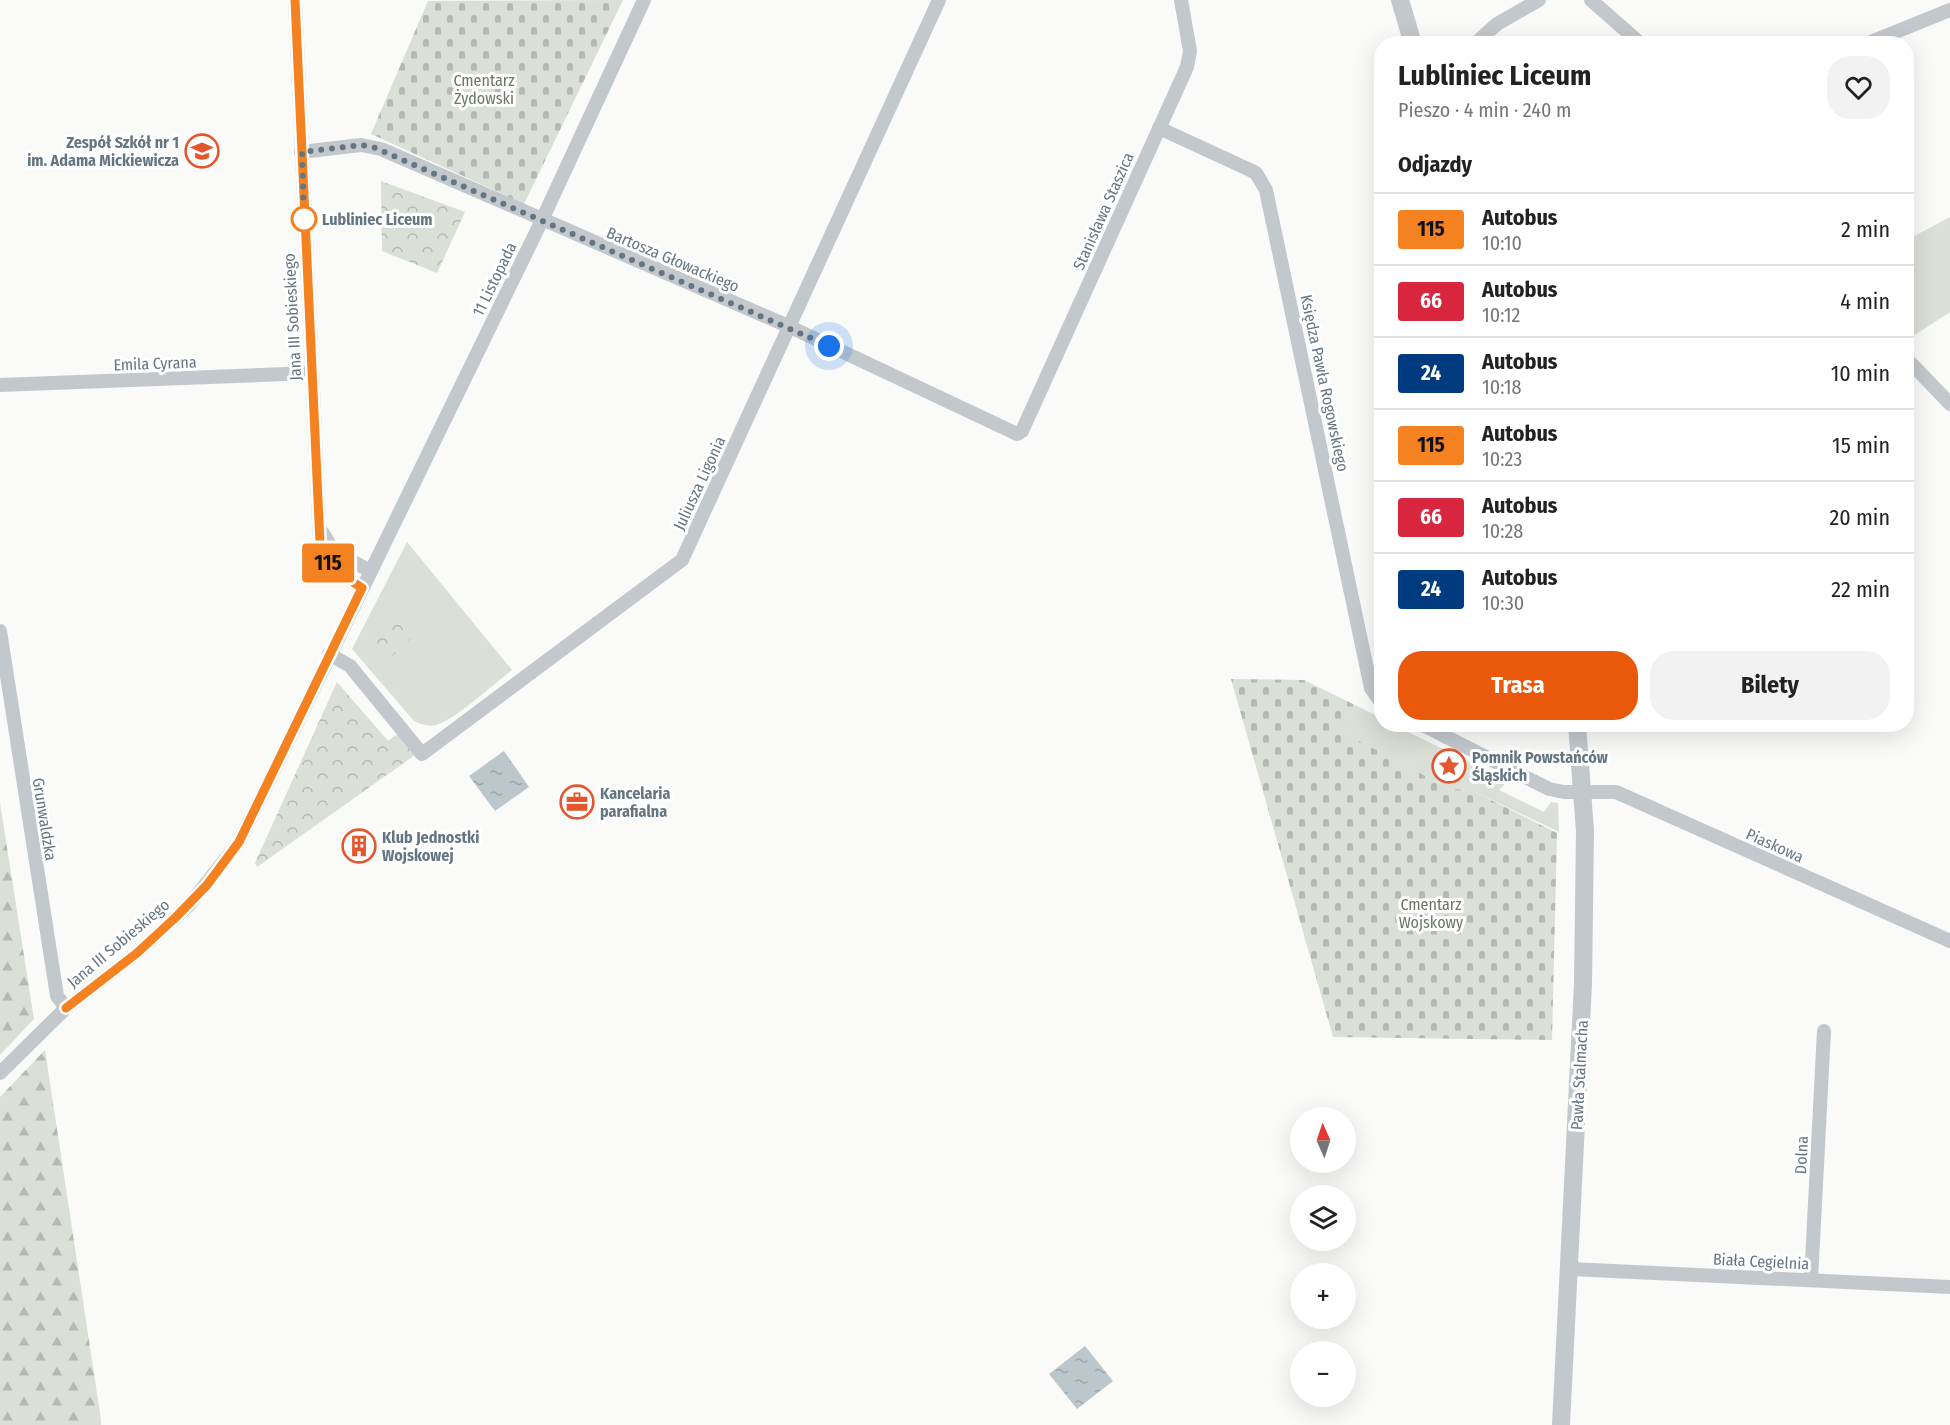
<!DOCTYPE html>
<html lang="pl">
<meta charset="utf-8">
<style>
:root{--surface:#fff;--page:#f2f2f2;--text:#222;--muted:#767676;--line:#e0e0e0;--accent:#ea580c}
body{margin:0;font-family:"Fira Sans Condensed",sans-serif;background:var(--page);color:var(--text);height:100vh;display:flex;flex-direction:column;font-size:22px;white-space:nowrap}
*{box-sizing:border-box;margin:0}
p{font-size:20px;color:var(--muted)}
.icon{flex:none;width:33px;height:33px;fill:none;stroke:currentColor;stroke-width:2;stroke-linecap:round;stroke-linejoin:round}
.map{position:relative;flex:1;overflow:hidden}
.drawer{position:absolute;left:1374px;top:36px;width:540px;height:696px;display:flex;flex-direction:column;background:var(--surface);border-radius:24px;box-shadow:0 6px 24px #0002}
.drawer>*{flex:none}
.badge{padding:0 12px;border-radius:4px;font-size:21px;line-height:39px}
.needle{width:39px;rotate:357deg}
.tools{position:absolute;left:1290px;top:1107px;display:grid;gap:12px}
.tools a{display:grid;place-items:center;width:66px;height:66px;border-radius:50%;background:var(--surface);box-shadow:0 6px 24px #0002;font-size:30px}
.you{position:absolute;width:30px;height:30px;margin:-15px;border:4px solid #fff;border-radius:50%;background:#1a73e8;box-shadow:0 0 0 9px #1a73e833}
.map>.badge{position:absolute;translate:-50% -50%;box-shadow:0 0 0 3px #fff}
h2{padding:0 24px;font-size:22px;line-height:54px}
.round{display:grid;place-items:center;flex:none;width:63px;height:63px;border-radius:24px;background:var(--page)}
.head{display:flex;align-items:center;justify-content:space-between;height:102px;padding:0 24px}
h1{font-size:28px;font-weight:700;line-height:45px}
.button{display:flex;gap:12px;margin-top:auto;padding:12px 24px}
.button a{flex:1;height:69px;border-radius:24px;background:var(--accent);color:#fff;font-size:24px;font-weight:700;line-height:69px;text-align:center}
.button a+a{background:var(--page);color:var(--text)}
ul{padding:0;list-style:none}
li{display:flex;align-items:center;gap:18px;height:72px;padding:0 24px;border-top:2px solid var(--line)}
li div{flex:1}
li b{display:block;font-size:22px}
li em{font-style:normal}
li .badge{min-width:66px;font-weight:700;text-align:center}
.map>svg:first-child{display:block}
.grass{fill:#dadfd7}
.forest{fill:url(#forest-firs)}
.cemetery{fill:url(#cemetery-stones)}
.park{fill:url(#park-crowns)}
.water{fill:url(#water-ripples)}
.lines{fill:none;stroke-linecap:round;stroke-linejoin:round}
.minor{stroke:#c3c8cc;stroke-width:14}
.tertiary{stroke:#c3c8cc;stroke-width:18}
.line-casing{stroke:#fff;stroke-width:14}
.line{stroke:#f58220;stroke-width:9}
.walk{stroke:#657683;stroke-width:6;stroke-dasharray:0 10.8}
.stop-dot{fill:#fff;stroke:#f58220;stroke-width:3}
.labels{text-anchor:middle;stroke-width:6;stroke-linejoin:round;paint-order:stroke}
.park-label{font-size:16px;fill:#687a64;stroke:#fff}
.poi-label{font-size:16px;font-weight:bold;fill:#657683;stroke:#fff;text-anchor:start}
.street-label{font-size:16px;fill:#657683;stroke:#fff}
.stop-label{font-size:16px;font-weight:bold;fill:#657683;stroke:#fff;text-anchor:start}
</style>
<div class="map">
<svg width="1950" height="1425" viewBox="0 0 1950 1425">
<defs>
<pattern id="forest-firs" width="22" height="20" patternUnits="userSpaceOnUse" patternTransform="scale(1.5)"><rect width="22" height="20" fill="#dadfd7"/><path d="M5 1l3.5 6h-7zM16 11l3.5 6h-7z" fill="#b4b9b4"/></pattern>
<pattern id="cemetery-stones" width="16" height="16" patternUnits="userSpaceOnUse" patternTransform="scale(1.5)"><rect width="16" height="16" fill="#dadfd7"/><path d="M2 7V4a2 2 0 0 1 4 0v3zM10 15v-3a2 2 0 0 1 4 0v3z" fill="#b4b9b4"/></pattern>
<pattern id="park-crowns" width="20" height="18" patternUnits="userSpaceOnUse" patternTransform="scale(1.5)"><rect width="20" height="18" fill="#dadfd7"/><path d="M2 6a3 3 0 1 1 6 0M12 15a3 3 0 1 1 6 0" fill="none" stroke="#b4b9b4"/></pattern>
<pattern id="water-ripples" width="26" height="14" patternUnits="userSpaceOnUse" patternTransform="scale(1.5)"><rect width="26" height="14" fill="#bbc7cb"/><path d="M2 4q2-2 4 0t4 0M15 11q2-2 4 0t4 0" fill="none" stroke="#9ca6aa"/></pattern>
</defs>
<rect width="100%" height="100%" fill="#fafaf8"/>
<g class="grass">
<polygon points="1950,217 1950,312 1907,340 1907,240"/>
<path d="M407,542L512,670C495,683 455,720 436,725C428,727 421,724 414,721L352,649Z"/>
<polygon points="1355,705 1381,718 1382,724 1394,725 1508,781 1499,790 1544,812 1551,802 1558,803 1559,832 1471,790 1450,789 1343,733"/>
</g>
<g class="forest">
<polygon points="0,803 34,1019 0,1055"/>
<polygon points="45,1050 101,1420 101,1425 0,1425 0,1097"/>
</g>
<g class="cemetery">
<polygon points="623,0 524,204 371,134 428,1"/>
<polygon points="1231,679 1304,680 1355,705 1344,733 1450,789 1471,790 1557,833 1552,1040 1333,1037"/>
</g>
<g class="park">
<polygon points="381,181 465,212 437,273 382,251"/>
<polygon points="403,613 421,629 390,658 373,641"/>
<polygon points="337,682 388,741 399,733 415,755 257,867 255,863"/>
</g>
<g class="water">
<polygon points="504,751 529,787 495,811 469,776"/>
<polygon points="1085,1346 1113,1381 1077,1409 1049,1374"/>
</g>
<g class="lines">
<g class="minor">
<polyline points="295,0 320,543 332,568 362,588"/>
<polyline points="1591,0 1641,44"/>
<polyline points="1475,44 1497,24 1539,0"/>
<polyline points="1866,44 1950,10"/>
<polyline points="1159,128 1248,169 1256,173 1266,190 1371,688 1382,704"/>
<polyline points="301,152 361,145 381,149 788,326 1017,434 1022,431 1187,67 1190,51 1181,0"/>
<polyline points="1906,358 1950,404"/>
<polyline points="0,385 312,373"/>
<polyline points="322,532 333,550 370,571"/>
<polyline points="0,631 57,996 66,1008"/>
<polyline points="329,654 350,666 422,754 682,560 939,0"/>
<polyline points="1421,724 1549,789 1564,792 1616,792 1950,941"/>
<polyline points="0,1073 66,1008 137,953 189,905 239,842 542,220 644,0"/>
<polyline points="1571,1269 1950,1287"/>
<polyline points="1811,1280 1824,1031"/>
</g>
<g class="tertiary">
<polyline points="1400,0 1413,44"/>
<polyline points="1561,1425 1583,983 1585,831 1577,724"/>
</g>
</g>
<g class="lines">
<g class="line-casing">
<polyline id="line" points="66,1008 137,953 176,917 207,885 239,842 362,588 332,568 320,543 295,0"/>
</g>
<use href="#line" class="line"/>
<polyline class="walk" points="304,219 302,152 361,145 373,147 829,346"/>
</g>
<defs>
<g id="school-ring" transform="scale(1.725)"><circle r="9.5" fill="#fff" stroke="#e4572e" stroke-width="1.5"/><path d="M0-5L7-2L0 1L-7-2ZM-4 1L0 2.5L4 1V4Q0 6-4 4Z" fill="#e4572e"/></g>
<g id="sight-ring" transform="scale(1.725)"><circle r="9.5" fill="#fff" stroke="#e4572e" stroke-width="1.5"/><path d="M0-6L1.8-2.2L6-1.7L2.9 1.2L3.7 5.4L0 3.3L-3.7 5.4L-2.9 1.2L-6-1.7L-1.8-2.2Z" fill="#e4572e"/></g>
<g id="office-ring" transform="scale(1.725)"><circle r="9.5" fill="#fff" stroke="#e4572e" stroke-width="1.5"/><path d="M-6-3h4V-5.5h4V-3h4V5H-6ZM-1-4.5V-3h2v-1.5ZM-6 0V1H6V0Z" fill="#e4572e"/></g>
<g id="building-ring" transform="scale(1.725)"><circle r="9.5" fill="#fff" stroke="#e4572e" stroke-width="1.5"/><path d="M-4-6H4V6H1V3H-1V6H-4ZM-2.5-4.3h1.7v1.8h-1.7ZM.8-4.3h1.7v1.8H.8ZM-2.5-1h1.7V.8h-1.7ZM.8-1h1.7V.8H.8Z" fill="#e4572e"/></g>
</defs>
<g fill-rule="evenodd">
<use href="#school-ring" x="202" y="151"/>
<use href="#sight-ring" x="1449" y="766"/>
<use href="#office-ring" x="577" y="802"/>
<use href="#building-ring" x="359" y="846"/>
</g>
<circle class="stop-dot" cx="304" cy="219" r="12"/>
<g class="labels">
<g class="park-label">
<text x="484" y="86">Cmentarz<tspan x="484" dy="18">Żydowski</tspan></text>
<text x="1431" y="910">Cmentarz<tspan x="1431" dy="18">Wojskowy</tspan></text>
</g>
<g class="poi-label">
<text x="179" y="148" text-anchor="end">Zespół Szkół nr 1<tspan x="179" dy="18">im. Adama Mickiewicza</tspan></text>
<text x="1472" y="763">Pomnik Powstańców<tspan x="1472" dy="18">Śląskich</tspan></text>
<text x="600" y="799">Kancelaria<tspan x="600" dy="18">parafialna</tspan></text>
<text x="382" y="843">Klub Jednostki<tspan x="382" dy="18">Wojskowej</tspan></text>
</g>
<g class="street-label">
<text transform="translate(1103 211) rotate(-66)" y="6">Stanisława Staszica</text>
<text transform="translate(673 259) rotate(23)" y="6">Bartosza Głowackiego</text>
<text transform="translate(494 279) rotate(-64)" y="6">11 Listopada</text>
<text transform="translate(292 317) rotate(-93)" y="6">Jana III Sobieskiego</text>
<text transform="translate(155 363) rotate(-2)" y="6">Emila Cyrana</text>
<text transform="translate(1325 383) rotate(78)" y="6">Księdza Pawła Rogowskiego</text>
<text transform="translate(699 483) rotate(-65)" y="6">Juliusza Ligonia</text>
<text transform="translate(45 819) rotate(81)" y="6">Grunwaldzka</text>
<text transform="translate(1775 845) rotate(24)" y="6">Piaskowa</text>
<text transform="translate(118 943) rotate(-40)" y="6">Jana III Sobieskiego</text>
<text transform="translate(1579 1075) rotate(-87)" y="6">Pawła Stalmacha</text>
<text transform="translate(1801 1155) rotate(-87)" y="6">Dolna</text>
<text transform="translate(1761 1261) rotate(3)" y="6">Biała Cegielnia</text>
</g>
<g class="stop-label">
<text x="322" y="225">Lubliniec Liceum</text>
</g>
</g>
</svg>
<div class="tools">
<a><svg class="needle" viewBox="-14 -14 28 28"><path d="M0-13l5 13h-10z" fill="#e53935"/><path d="M0 13l5-13h-10z" fill="#767676"/></svg></a>
<a><svg class="icon" aria-label="layers" viewBox="0 0 24 24"><path d="M12 4l9 5-9 5-9-5zM3 14l9 5 9-5"/></svg></a>
<a>+</a>
<a>−</a>
</div>
<div class="you" style="left:829px;top:346px"></div>
<b class="badge" style="left:328px;top:563px;background:#f58220;color:#111">115</b>
<section class="drawer">
<div class="head"><div><h1>Lubliniec Liceum</h1><p>Pieszo · 4 min · 240 m</p></div><a class="round"><svg class="icon" aria-label="heart" viewBox="0 0 24 24"><path d="M12 20l-8-8c-3-5 5-10 8-4 3-6 11-1 8 4z"/></svg></a></div>
<h2>Odjazdy</h2>
<ul>
<li><span class="badge" style="background:#f58220;color:#111">115</span><div><b>Autobus</b><p>10:10</p></div><em>2 min</em></li>
<li><span class="badge" style="background:#d7263d;color:#fff">66</span><div><b>Autobus</b><p>10:12</p></div><em>4 min</em></li>
<li><span class="badge" style="background:#003b80;color:#fff">24</span><div><b>Autobus</b><p>10:18</p></div><em>10 min</em></li>
<li><span class="badge" style="background:#f58220;color:#111">115</span><div><b>Autobus</b><p>10:23</p></div><em>15 min</em></li>
<li><span class="badge" style="background:#d7263d;color:#fff">66</span><div><b>Autobus</b><p>10:28</p></div><em>20 min</em></li>
<li><span class="badge" style="background:#003b80;color:#fff">24</span><div><b>Autobus</b><p>10:30</p></div><em>22 min</em></li>
</ul>
<div class="button"><a>Trasa</a><a>Bilety</a></div>
</section>
</div>
